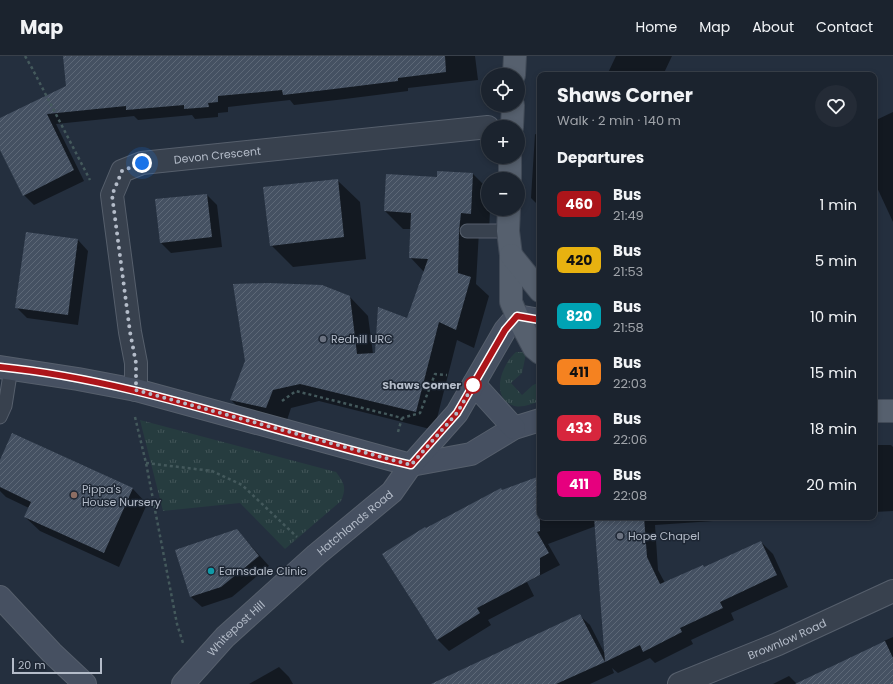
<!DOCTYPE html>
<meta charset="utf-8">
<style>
:root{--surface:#1b232e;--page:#242b36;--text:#f1f3f6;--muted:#a0a4aa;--line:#39404a}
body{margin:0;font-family:Poppins,sans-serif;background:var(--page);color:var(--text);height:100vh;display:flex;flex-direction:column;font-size:15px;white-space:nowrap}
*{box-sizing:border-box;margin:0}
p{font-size:13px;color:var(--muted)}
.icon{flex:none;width:22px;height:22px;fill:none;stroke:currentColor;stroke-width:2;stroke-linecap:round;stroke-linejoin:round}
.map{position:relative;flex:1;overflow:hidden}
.side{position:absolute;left:537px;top:16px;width:340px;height:448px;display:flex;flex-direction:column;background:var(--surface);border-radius:8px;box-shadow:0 2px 6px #0003,0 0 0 1px var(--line)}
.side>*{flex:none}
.badge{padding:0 8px;border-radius:6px;font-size:14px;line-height:26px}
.tools{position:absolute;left:481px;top:12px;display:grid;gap:8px}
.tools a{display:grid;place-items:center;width:44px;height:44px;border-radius:50%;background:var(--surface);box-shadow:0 2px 6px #0003,0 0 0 1px var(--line);font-size:20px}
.scale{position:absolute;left:12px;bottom:10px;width:90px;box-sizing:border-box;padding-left:4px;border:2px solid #b4bcc9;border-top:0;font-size:11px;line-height:14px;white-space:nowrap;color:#b4bcc9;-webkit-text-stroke:3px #1d2633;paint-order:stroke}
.you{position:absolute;width:20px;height:20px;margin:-10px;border:3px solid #fff;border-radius:50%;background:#1a73e8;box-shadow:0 0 0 6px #1a73e833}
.map>.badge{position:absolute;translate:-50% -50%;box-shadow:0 0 0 2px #fff}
h2{padding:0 20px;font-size:15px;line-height:36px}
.round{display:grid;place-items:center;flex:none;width:42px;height:42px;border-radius:21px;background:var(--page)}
.overview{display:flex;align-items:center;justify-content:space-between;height:68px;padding:0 20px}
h1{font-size:19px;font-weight:700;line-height:30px}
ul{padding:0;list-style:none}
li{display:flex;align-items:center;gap:12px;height:56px;padding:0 20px}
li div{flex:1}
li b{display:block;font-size:15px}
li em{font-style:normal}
li .badge{min-width:44px;font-weight:700;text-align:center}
header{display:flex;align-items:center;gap:24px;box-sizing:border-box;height:56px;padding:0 20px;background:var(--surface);border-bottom:1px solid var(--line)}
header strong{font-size:19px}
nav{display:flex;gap:22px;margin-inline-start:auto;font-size:14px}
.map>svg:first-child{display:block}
.grass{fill:url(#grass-tufts)}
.shadow{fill:#0007}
.building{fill:url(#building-hatch)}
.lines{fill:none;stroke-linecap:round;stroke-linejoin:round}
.lane-casing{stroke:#565f6c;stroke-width:15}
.street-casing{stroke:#565f6c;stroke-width:24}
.secondary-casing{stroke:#565f6c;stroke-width:24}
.primary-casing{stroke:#414a57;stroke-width:24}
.path{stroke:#44595c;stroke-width:2.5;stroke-dasharray:3 3;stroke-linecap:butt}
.lane{stroke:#38414e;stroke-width:13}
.street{stroke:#38414e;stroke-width:22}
.secondary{stroke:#465061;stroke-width:22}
.primary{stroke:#56606e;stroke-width:22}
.line-casing{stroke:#fff;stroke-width:9}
.line{stroke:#ac151a;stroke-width:6}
.walk{stroke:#b4bcc9;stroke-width:4;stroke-dasharray:0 7.2}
.worship-dot{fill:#6b7280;stroke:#1d2633;stroke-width:1.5}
.stop-dot{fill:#fff;stroke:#ac151a;stroke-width:2}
.education-dot{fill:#8d6e63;stroke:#1d2633;stroke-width:1.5}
.culture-dot{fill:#0f9aa8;stroke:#1d2633;stroke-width:1.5}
.labels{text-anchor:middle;stroke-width:3;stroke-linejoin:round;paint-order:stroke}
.street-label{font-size:11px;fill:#b4bcc9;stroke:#1d2633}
.poi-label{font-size:11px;fill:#b4bcc9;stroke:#1d2633;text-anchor:start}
.stop-label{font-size:11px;font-weight:bold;fill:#b4bcc9;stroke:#1d2633;text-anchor:end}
</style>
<header>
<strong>Map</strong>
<nav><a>Home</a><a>Map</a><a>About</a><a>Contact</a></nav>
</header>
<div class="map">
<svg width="893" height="628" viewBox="0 0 893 628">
<defs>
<pattern id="grass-tufts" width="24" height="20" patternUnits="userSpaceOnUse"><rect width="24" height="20" fill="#263c3f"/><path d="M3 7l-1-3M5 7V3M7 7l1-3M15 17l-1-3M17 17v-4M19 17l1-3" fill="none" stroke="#435659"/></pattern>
<pattern id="building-hatch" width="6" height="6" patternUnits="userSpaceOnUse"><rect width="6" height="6" fill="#455162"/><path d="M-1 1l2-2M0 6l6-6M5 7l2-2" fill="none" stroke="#5d6877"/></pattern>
</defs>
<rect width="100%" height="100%" fill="#242f3e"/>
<g class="grass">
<path d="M516,296H523L526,298L522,317L511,327L522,339L533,329L540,326V345C532,348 520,353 512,349C490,340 502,308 516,296Z"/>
<path d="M140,364L336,416C344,427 347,431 341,445L285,493L240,447L163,455Z"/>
</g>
<g class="shadow">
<polygon points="83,0 475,0 478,24 408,32 408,35 345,43 294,49 290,44 228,51 228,56 218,57 218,61 195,63 192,59 138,64 134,60 56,68 84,125 34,149 24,139 0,91 0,63 67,31"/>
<polygon points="616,0 672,0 663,19 607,19"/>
<polygon points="893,56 893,166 874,125 874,65"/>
<polygon points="535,78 540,80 540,151 531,142"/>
<polygon points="473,118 488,133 488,153 490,153 489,176 479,175 476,228 489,240 474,292 457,284 434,374 319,345 291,352 285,370 249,362 231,344 246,305 350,241 368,260 373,298 376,298 408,264 424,216 410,201 411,173 403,173 385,155 437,122"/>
<polygon points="337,124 360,146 366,203 293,211 271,189"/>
<polygon points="207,139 217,149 222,191 171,197 161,187"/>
<polygon points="27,177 78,184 88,195 78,269 27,262 16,251"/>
<polygon points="13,378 133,433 147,448 119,511 40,475 25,461 29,452 6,441 0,435 0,407"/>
<polygon points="874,389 891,389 893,391 893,455 874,456"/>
<polygon points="540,421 540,461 756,461 757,462 655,469 658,514 665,527 705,512 761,486 773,498 788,531 731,557 734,564 691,584 693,588 655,607 650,602 618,617 612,612 614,617 590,628 453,628 579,559 590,569 606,600 596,470 548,488 560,509 527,526 534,540 488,564 491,569 449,595 437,583 426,473 501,433 503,435"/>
<polygon points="237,474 269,510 232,541 202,551 191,541 176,495"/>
<polygon points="893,581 893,628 797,628 885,586 884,585"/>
<polygon points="279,611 289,621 293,628 249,628"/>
<polygon points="789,620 797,628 773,628"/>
</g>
<g class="building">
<polygon points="63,0 445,0 446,16 398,22 398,25 334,33 283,39 282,34 218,40 218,46 208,47 209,51 184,53 184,49 126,54 126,50 47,58 74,114 23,140 0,94 0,62 66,30"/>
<polygon points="437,115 473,117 471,158 461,157 459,175 458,217 471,221 456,274 439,266 416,356 300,328 273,334 266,352 230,344 245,305 233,228 268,227 322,229 350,240 357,298 375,297 378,251 407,262 428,203 409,202 411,157 384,155 386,118 437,121"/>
<polygon points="338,123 344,181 270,190 263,131"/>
<polygon points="207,138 212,181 160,187 155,143"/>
<polygon points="26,176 78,183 68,259 15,252"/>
<polygon points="12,377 133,432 104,497 24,461 31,446 0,431 0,404"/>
<polygon points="540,420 540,475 537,476 549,497 540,502 540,519 477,552 480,557 437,584 382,498 425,471 426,472 501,432 502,434"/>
<polygon points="594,461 644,461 647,501 660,528 703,509 704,511 761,485 777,519 720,546 723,552 680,572 682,576 643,596 640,589 605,606"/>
<polygon points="237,473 259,500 221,531 190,541 175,494"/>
<polygon points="580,558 605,606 556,628 431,628"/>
<polygon points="885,585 893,602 893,628 795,628"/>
</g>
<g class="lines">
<g class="lane-casing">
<g id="lane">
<polyline points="467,175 508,175"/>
<polyline points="0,361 5,350 11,312"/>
</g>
</g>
<g class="street-casing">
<g id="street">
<path id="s1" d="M136,334V307L130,276L112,139L122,115L142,107L488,71"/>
<path id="s2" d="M679,628L778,588L893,535"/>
</g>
</g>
<g class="secondary-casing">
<g id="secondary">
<polyline points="0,311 78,323 136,334 411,409 471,398 514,372 540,364"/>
<polyline points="474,328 514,372"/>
<polyline points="0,541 52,597 85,628"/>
<path id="s3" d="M183,628L225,581L316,499L392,436L411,409L457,357L505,274L517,260L540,264"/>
</g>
</g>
<g class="primary-casing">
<g id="primary">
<polyline points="514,19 515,0"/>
<polyline points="512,71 513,49"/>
<polyline points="510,123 510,101"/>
<polyline points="509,153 508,175 511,199 511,246 517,260 534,292 540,297"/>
<polyline points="511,199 540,235"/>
<polyline points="874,355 893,355"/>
</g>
</g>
<g class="path">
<polyline points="25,0 32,12 90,124"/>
<polyline points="282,345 296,335 402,362 420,357 435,318 447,319"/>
<polyline points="135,361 146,407 177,568 183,587"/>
<polyline points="398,376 402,362"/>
<polyline points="146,407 212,415 242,429 297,481"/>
</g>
<use href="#lane" class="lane"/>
<use href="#street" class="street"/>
<use href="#secondary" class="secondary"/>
<use href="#primary" class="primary"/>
</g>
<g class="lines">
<g class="line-casing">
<path id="line" d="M0,311C141,325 274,378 411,409L457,357L505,274L517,260L540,264"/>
</g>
<use href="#line" class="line"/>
<polyline class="walk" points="142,107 122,115 112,139 130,276 136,307 136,334 411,409 457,357 474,328 473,329"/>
</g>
<g class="worship-dot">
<circle cx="323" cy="283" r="4"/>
<circle cx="620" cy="480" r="4"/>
</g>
<circle class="stop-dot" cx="473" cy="329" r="8"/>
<circle class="education-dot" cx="74" cy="439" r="4"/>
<circle class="culture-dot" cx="211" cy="515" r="4"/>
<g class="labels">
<g class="street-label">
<text dy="4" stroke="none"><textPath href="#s1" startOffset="320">Devon Crescent</textPath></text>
<text dy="4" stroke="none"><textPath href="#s3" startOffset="236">Hatchlands Road</textPath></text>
<text dy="4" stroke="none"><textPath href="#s3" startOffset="77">Whitepost Hill</textPath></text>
<text dy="4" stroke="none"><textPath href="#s2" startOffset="117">Brownlow Road</textPath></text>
</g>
<g class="poi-label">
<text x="331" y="287">Redhill URC</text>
<text x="82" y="437">Pippa's<tspan x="82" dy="13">House Nursery</tspan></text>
<text x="628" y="484">Hope Chapel</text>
<text x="219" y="519">Earnsdale Clinic</text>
</g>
<g class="stop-label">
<text x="461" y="333">Shaws Corner</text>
</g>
</g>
</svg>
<div class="tools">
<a><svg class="icon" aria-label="locate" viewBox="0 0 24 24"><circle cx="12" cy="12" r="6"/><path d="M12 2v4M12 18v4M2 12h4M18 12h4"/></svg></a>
<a>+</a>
<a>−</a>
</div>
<div class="scale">20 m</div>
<div class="you" style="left:142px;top:107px"></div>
<section class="side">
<div class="overview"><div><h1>Shaws Corner</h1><p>Walk · 2 min · 140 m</p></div><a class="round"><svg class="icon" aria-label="heart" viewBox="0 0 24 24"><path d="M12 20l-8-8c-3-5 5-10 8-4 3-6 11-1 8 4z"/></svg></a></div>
<h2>Departures</h2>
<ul>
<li><span class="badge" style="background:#ac151a;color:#fff">460</span><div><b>Bus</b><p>21:49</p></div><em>1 min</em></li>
<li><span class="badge" style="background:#e8b210;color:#111">420</span><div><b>Bus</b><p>21:53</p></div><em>5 min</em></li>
<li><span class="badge" style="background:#00a3b4;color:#fff">820</span><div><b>Bus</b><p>21:58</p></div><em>10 min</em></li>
<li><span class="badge" style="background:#f58220;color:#111">411</span><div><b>Bus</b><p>22:03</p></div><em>15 min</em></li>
<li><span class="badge" style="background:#d7263d;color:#fff">433</span><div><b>Bus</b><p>22:06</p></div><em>18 min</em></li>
<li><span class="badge" style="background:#e6007e;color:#fff">411</span><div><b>Bus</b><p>22:08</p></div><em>20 min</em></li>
</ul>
</section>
</div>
